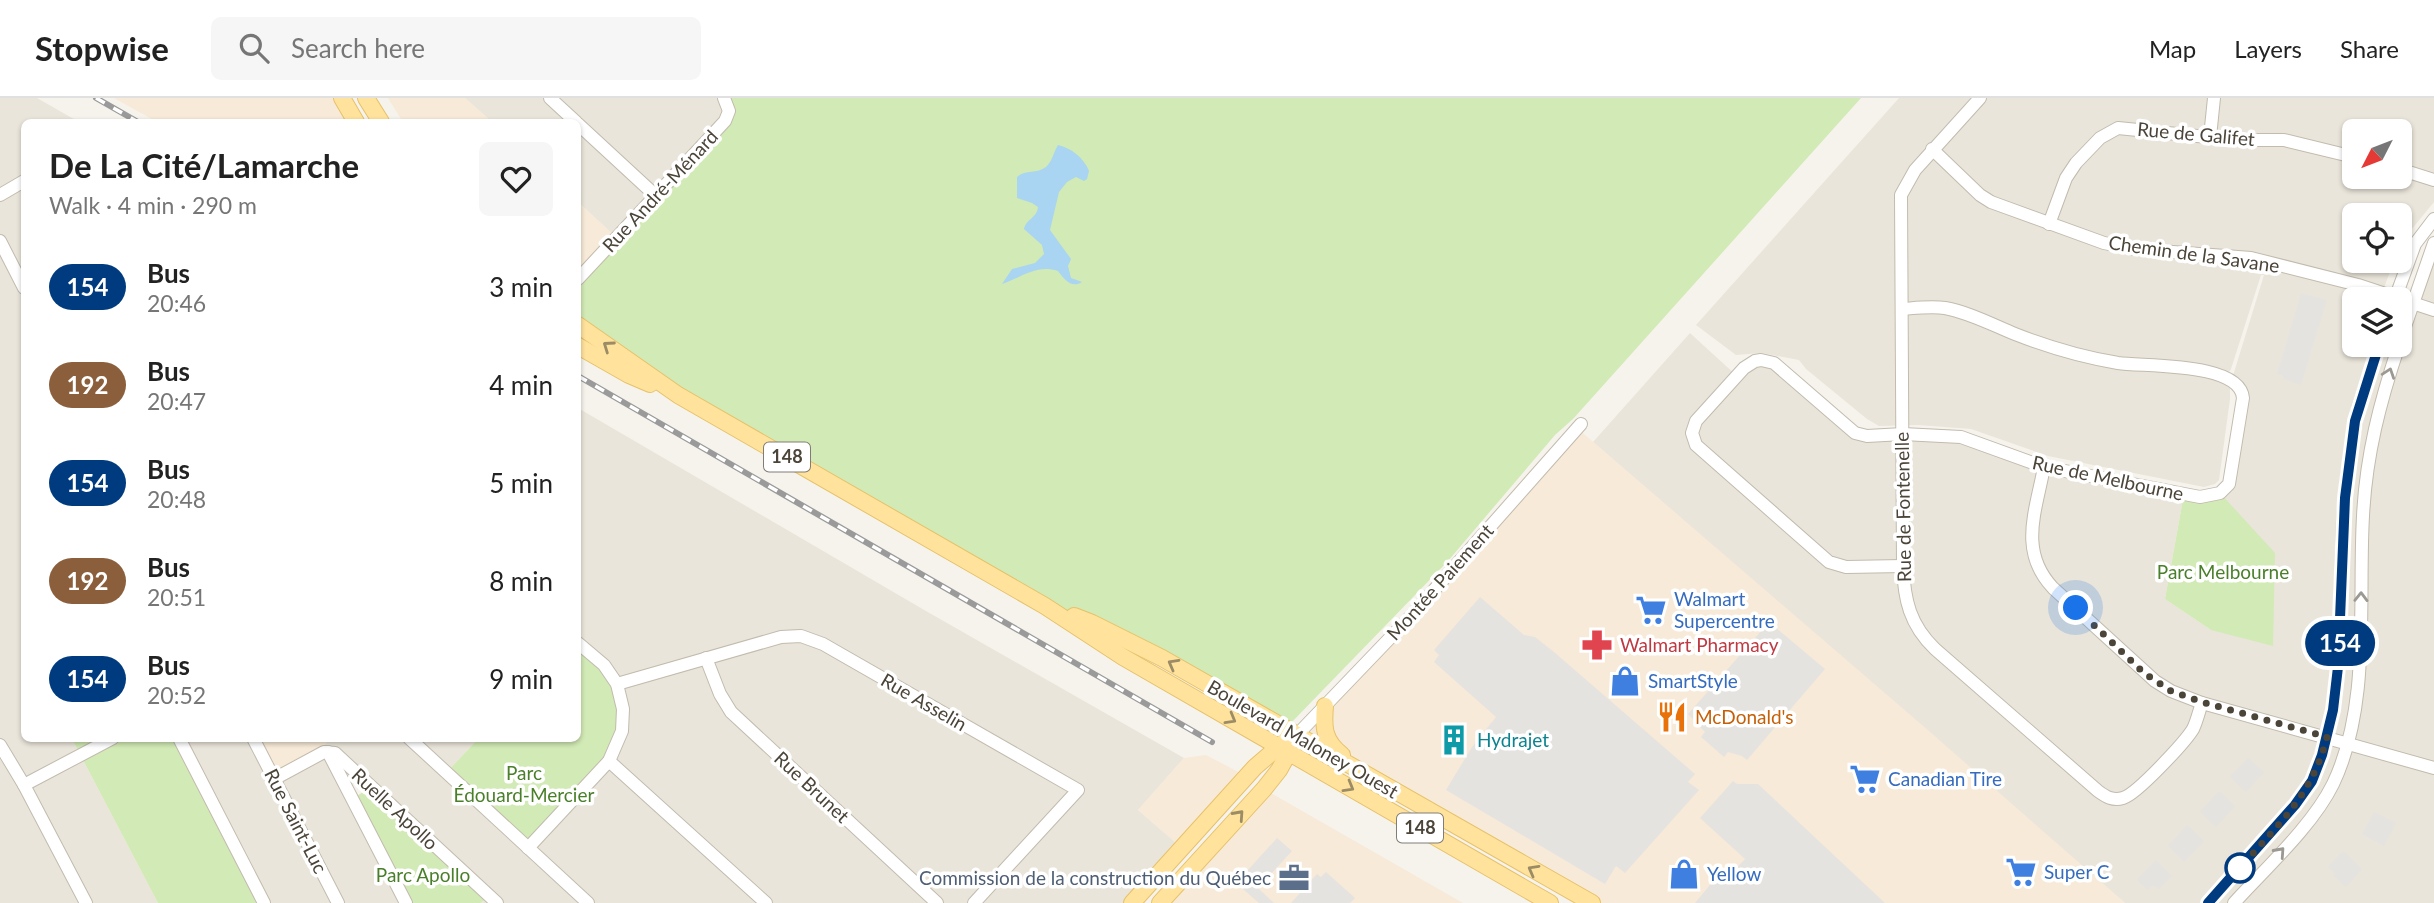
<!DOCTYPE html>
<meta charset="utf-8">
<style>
:root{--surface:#fff;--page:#f6f6f6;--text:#222;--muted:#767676;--line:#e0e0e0}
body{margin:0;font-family:Lato,sans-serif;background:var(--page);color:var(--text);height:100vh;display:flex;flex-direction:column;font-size:26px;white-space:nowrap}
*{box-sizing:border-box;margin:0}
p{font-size:23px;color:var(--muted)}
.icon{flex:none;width:38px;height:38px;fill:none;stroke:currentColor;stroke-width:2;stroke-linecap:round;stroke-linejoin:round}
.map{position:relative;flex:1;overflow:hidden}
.side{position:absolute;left:21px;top:21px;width:560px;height:623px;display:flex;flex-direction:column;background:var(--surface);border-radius:10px;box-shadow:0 2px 5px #0004}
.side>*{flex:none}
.badge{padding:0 14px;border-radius:23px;font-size:24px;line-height:46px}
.needle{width:46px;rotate:228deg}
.controls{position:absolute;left:2342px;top:21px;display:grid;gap:14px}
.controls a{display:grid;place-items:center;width:70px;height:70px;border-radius:10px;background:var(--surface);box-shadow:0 2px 5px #0004;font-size:35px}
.you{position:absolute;width:35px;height:35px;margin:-18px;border:5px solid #fff;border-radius:50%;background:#1a73e8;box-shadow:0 0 0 10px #1a73e833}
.map>.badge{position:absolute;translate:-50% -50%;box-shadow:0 0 0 4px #fff}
.round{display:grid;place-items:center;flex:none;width:74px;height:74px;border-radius:10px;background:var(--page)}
.head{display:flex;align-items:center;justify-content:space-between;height:119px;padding:0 28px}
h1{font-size:33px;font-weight:700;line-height:52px}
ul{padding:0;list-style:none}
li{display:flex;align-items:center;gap:21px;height:98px;padding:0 28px}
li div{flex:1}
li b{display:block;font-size:26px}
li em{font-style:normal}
li .badge{min-width:77px;font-weight:700;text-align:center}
header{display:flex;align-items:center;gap:42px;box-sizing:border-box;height:98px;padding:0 35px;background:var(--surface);border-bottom:2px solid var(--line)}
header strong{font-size:33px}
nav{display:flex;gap:38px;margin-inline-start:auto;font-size:24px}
.search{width:490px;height:63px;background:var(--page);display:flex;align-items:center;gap:18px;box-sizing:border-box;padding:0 24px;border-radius:10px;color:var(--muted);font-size:26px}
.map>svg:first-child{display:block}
.residential{fill:#eae5da;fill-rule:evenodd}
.commercial{fill:#f7ead8}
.green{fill:#d2eab5}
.parking{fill:#e5e3e0}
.water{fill:#a9d4f2}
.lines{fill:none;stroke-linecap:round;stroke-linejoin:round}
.minor-casing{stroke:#c2bbae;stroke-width:14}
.major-casing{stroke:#e6c16a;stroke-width:18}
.minor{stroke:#fff;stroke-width:12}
.major{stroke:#ffe39c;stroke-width:16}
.rail-casing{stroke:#9a9a9a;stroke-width:6}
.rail{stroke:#fff;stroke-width:3.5;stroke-dasharray:10;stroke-linecap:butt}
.oneway{stroke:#9c8c66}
.oneway2{stroke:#9c9892}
.line-casing{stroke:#fff;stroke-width:16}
.line{stroke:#003b80;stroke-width:10}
.walk{stroke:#4b4439;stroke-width:7;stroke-dasharray:0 12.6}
.stop-dot{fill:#fff;stroke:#003b80;stroke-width:3.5}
.labels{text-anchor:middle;stroke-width:7;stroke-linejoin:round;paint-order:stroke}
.shield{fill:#fff;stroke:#817c74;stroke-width:2}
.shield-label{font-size:18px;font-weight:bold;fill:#4b4439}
.street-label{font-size:19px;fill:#4b4439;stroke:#fff}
.park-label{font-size:19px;fill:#4a7f2a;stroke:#fff}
.shop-label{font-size:19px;fill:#366cbe;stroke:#fff;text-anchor:start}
.health-label{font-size:19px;fill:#be3a42;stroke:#fff;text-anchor:start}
.food-label{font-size:19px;fill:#c56008;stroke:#fff;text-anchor:start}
.culture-label{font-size:19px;fill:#0d838f;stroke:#fff;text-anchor:start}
.service-label{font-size:19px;fill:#4e5e75;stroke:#fff;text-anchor:end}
</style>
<header>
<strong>Stopwise</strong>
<div class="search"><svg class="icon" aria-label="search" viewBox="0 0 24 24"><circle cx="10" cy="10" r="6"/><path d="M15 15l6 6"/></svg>Search here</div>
<nav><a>Map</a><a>Layers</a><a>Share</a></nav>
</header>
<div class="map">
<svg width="2434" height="805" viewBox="0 0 2434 805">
<rect width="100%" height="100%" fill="#f6f3ec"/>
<g class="residential">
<polygon points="0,0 37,0 79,24 24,24 24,640 72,641 158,805 0,805"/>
<polygon points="465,0 724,0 729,13 617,140 578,104 578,24 492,24"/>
<path d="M1899,0H2434V104L2402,143L2399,149V117H2354V163H2394L2382,195L2384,201H2354V247H2399V201L2413,206L2434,145V805H2125L1593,344L1690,235L1737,278L1761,262L1855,335L1936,337L2005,356L2184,396L2165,501L2211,532L2220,395L2243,307L2232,281L2264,177H2261L2231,271L2225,280L2230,289V301L2219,382L2215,386L2204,389L2048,358L1971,331L1918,327L1879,328L1867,321L1806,271L1799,262L1762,255L1736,257L1696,227ZM2354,33H2399V79H2354Z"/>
<polygon points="578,310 926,513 1184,660 1138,712 1182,750 1132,805 480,805 490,800 335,655 406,805 264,805 179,641 253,641 310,661 330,641 478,641 446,675 609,663 578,545"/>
</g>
<g class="commercial">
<polygon points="114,0 334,0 348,24 157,24"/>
<polygon points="388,0 465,0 492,24 403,24"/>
<polygon points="578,104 617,140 578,181"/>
<polygon points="1577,330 1929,633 2125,805 1592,805 1296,638"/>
<polygon points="253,641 330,641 310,661 274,681"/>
<polygon points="1206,657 1246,678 1182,750 1138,712 1184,660"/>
<polygon points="1264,691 1463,805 1160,805"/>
</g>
<g class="green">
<polygon points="724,0 1861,0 1573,321 1555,337 1448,463 1289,627 1045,508 827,381 578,227 578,181 725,23"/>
<polygon points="2220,395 2275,455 2273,548 2211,532 2165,501 2184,396"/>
<polygon points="578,545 617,586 620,642 528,750 446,675 478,641 578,640"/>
<polygon points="72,641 179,641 264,805 158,805"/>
<polygon points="366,692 490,799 480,805 406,805 357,698"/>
</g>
<g class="parking">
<polygon points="2301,195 2327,202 2301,287 2283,281 2283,278 2277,276"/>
<polygon points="1480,499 1524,537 1535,539 1554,554 1695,676 1688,684 1699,692 1625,775 1616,768 1605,786 1446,692 1472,649 1496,619 1434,564 1439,557 1434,552"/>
<polygon points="1769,524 1825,571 1747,662 1742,658 1728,654 1724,659 1701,639 1705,634 1688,616"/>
<polygon points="2248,660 2264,674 2246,694 2230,679"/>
<polygon points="1733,683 1737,686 1758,686 1885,805 1695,805 1724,770 1731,776 1745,761 1700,720"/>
<polygon points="2219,693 2235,708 2216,729 2200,714"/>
<polygon points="2374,714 2396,725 2384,748 2362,736"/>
<polygon points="2187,727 2204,743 2184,764 2168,748"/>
<polygon points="1277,740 1292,753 1258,790 1274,805 1259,805 1236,785"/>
<polygon points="2343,753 2362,771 2346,789 2333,777 2335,775 2328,769"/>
<polygon points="2156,762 2172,778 2159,791 2153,787 2148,792 2137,782"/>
<polygon points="1326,774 1355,800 1350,805 1291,805 1317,776 1321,779"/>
</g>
<path class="water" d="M1058,47C1071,50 1084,60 1089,73L1087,81L1084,83L1076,79L1067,84L1059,94L1050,132L1071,161L1068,168L1071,180L1082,184C1072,191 1064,181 1058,173C1036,166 1021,180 1002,186L1012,171L1035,165L1044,156L1042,147L1024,131C1026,121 1037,120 1038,109L1032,105L1017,100V79C1026,71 1037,76 1046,69C1052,64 1054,53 1058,47Z"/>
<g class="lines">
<g class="minor-casing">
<g id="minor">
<polyline points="550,0 576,24"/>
<path d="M1980,0L1915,72L1901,97L1903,468C1904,502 1910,527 1935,551L2098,693C2106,699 2113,703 2123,700C2137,696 2185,644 2193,631C2197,623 2199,613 2202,605"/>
<polyline points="578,26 656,98"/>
<polyline points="2210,39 2214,0"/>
<polyline points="1932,51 1980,97 1991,104 2104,145 2134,151 2251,160 2358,187 2434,212"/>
<polyline points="2399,71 2434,82"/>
<polyline points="0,97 24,83"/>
<polyline points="2049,126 2066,80 2076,65 2100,40 2118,30 2237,42 2284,42 2354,59"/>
<polyline points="0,143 24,190"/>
<polyline points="578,181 725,23 729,13 724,0"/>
<polyline points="2395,201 2415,146 2434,121"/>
<path d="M1902,211C1916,210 1931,208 1945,210C1968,214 1993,227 2015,236C2048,249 2082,259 2118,265C2146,269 2240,264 2243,300L2229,386L2220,395L2200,399L2044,369L1961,339L1903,336L1867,338L1855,335L1848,329L1774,265L1761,262L1755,263L1744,270L1696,323L1692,335L1696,347L1829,464L1846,469L1903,468"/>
<polyline points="2399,246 2434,145"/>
<path d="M2044,369C2036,413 2018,453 2053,490L2155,583L2171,593L2202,605L2434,670"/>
<polyline points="706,560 720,596 731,614 937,805"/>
<polyline points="617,586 781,539 801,538 823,546 1078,692 974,805"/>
<polyline points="1296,638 1412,517 1581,326"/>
<polyline points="179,640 264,805"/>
<polyline points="253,640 338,805"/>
<polyline points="409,640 588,805"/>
<polyline points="0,647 24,687 86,805"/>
<polyline points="328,654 406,805"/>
<polyline points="609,663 766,805"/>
<polyline points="274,681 324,654 335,655 497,805"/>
<polyline points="24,687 113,640"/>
<polyline points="528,750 609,663 622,633 623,611 617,586 604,567 578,545"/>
<polyline points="2208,805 2295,707 2312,683 2322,657 2333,612 2338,569 2343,422 2347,380 2358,310 2379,247"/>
<path d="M2234,805C2266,770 2313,727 2333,686C2371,607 2358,504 2363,418C2366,357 2380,304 2399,247"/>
</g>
</g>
<g class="major-casing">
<g id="major">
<polyline points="342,0 356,24"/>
<polyline points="366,0 381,24"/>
<polyline points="578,227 678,297 1045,508 1123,559 1550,805"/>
<polyline points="578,248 629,277 650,286"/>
<polyline points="1074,518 1092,525 1162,560 1592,805"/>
<path d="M1325,608C1323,630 1324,643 1342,657"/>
<polyline points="1132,805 1255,669 1284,644"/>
<polyline points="1160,805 1264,691 1279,672 1293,647"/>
</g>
</g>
<use href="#minor" class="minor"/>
<use href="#major" class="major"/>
<g class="rail-casing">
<g id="rail">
<polyline points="96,0 138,24"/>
<polyline points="578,278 1212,644"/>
</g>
</g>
<use href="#rail" class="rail"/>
</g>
<defs><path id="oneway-chevron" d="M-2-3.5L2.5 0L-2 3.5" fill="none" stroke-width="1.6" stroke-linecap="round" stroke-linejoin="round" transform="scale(1.75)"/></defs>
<g class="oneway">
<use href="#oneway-chevron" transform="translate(608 248) rotate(-145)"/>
<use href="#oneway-chevron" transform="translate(1173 566) rotate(-151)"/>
<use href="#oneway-chevron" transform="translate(1231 621) rotate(30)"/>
<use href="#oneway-chevron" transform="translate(1349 689) rotate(30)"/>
<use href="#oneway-chevron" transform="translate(1239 717) rotate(-48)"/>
<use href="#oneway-chevron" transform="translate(1533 772) rotate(-151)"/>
</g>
<g class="oneway2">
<use href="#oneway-chevron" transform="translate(2389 275) rotate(-71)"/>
<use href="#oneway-chevron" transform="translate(2361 499) rotate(-89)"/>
<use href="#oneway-chevron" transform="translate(2280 754) rotate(-48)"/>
</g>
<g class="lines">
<g class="line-casing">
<polyline id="line" points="2208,805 2295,707 2312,683 2322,657 2333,612 2338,569 2345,400 2355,323 2379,247"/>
</g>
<use href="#line" class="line"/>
<path class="walk" d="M2076,510L2144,575L2171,593L2202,604L2327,639C2312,698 2279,725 2240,770"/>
</g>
<defs>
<g id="supermarket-bare" transform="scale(2.415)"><path d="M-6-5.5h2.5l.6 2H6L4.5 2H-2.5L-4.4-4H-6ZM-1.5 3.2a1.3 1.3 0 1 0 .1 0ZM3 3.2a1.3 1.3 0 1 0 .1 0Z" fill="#3f7fe0" stroke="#fff" stroke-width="2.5" paint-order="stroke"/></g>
<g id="pharmacy-bare" transform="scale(2.415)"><path d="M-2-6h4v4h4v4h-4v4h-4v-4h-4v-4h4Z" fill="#e0444e" stroke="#fff" stroke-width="2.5" paint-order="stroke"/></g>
<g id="shop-bare" transform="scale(2.415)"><path d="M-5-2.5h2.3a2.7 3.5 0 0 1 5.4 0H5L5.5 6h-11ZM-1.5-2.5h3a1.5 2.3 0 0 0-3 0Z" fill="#3f7fe0" stroke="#fff" stroke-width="2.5" paint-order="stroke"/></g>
<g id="restaurant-bare" transform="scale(2.415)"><path d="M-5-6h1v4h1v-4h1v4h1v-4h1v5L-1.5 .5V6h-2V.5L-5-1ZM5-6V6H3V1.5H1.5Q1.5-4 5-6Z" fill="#e8710a" stroke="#fff" stroke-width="2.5" paint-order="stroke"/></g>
<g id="building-bare" transform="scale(2.415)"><path d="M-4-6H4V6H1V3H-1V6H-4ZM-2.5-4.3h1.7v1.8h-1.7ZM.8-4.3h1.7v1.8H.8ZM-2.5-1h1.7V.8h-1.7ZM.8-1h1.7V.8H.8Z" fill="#0f9aa8" stroke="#fff" stroke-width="2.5" paint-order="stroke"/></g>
<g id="office-bare" transform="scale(2.415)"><path d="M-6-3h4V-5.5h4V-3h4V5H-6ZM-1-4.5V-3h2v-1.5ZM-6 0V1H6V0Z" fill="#5c6f8a" stroke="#fff" stroke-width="2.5" paint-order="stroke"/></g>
</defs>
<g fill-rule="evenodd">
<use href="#supermarket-bare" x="1651" y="512"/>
<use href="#pharmacy-bare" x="1597" y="547"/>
<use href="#shop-bare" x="1625" y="583"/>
<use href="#restaurant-bare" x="1672" y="619"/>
<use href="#building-bare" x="1454" y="642"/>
<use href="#supermarket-bare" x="1865" y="681"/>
<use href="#supermarket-bare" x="2021" y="774"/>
<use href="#shop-bare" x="1684" y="776"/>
<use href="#office-bare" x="1294" y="780"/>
</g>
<circle class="stop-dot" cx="2240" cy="770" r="14"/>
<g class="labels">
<g class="shield">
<rect x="764" y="344.5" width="46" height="29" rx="5"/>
<rect x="1397" y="715.5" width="46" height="29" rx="5"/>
</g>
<g class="shield-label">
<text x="787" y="365">148</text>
<text x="1420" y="736">148</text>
</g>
<g class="street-label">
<text transform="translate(2196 36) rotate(5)" y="7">Rue de Galifet</text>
<text transform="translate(660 93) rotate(-47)" y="7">Rue André-Ménard</text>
<text transform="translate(2194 156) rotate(8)" y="7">Chemin de la Savane</text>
<text transform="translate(2108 380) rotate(12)" y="7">Rue de Melbourne</text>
<text transform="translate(1903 409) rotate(-91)" y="7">Rue de Fontenelle</text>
<text transform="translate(1440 484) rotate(-48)" y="7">Montée Paiement</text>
<text transform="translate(924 604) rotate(30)" y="7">Rue Asselin</text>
<text transform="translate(1303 641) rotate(30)" y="7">Boulevard Maloney Ouest</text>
<text transform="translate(812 689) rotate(43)" y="7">Rue Brunet</text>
<text transform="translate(395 711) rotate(43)" y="7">Ruelle Apollo</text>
<text transform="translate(296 723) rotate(63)" y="7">Rue Saint-Luc</text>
</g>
<g class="park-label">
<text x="2223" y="481">Parc Melbourne</text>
<text x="524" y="682">Parc<tspan x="524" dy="22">Édouard-Mercier</tspan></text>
<text x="423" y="784">Parc Apollo</text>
</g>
<g class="shop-label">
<text x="1674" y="508">Walmart<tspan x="1674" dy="22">Supercentre</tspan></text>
<text x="1648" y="590">SmartStyle</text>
<text x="1888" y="688">Canadian Tire</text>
<text x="2044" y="781">Super C</text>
<text x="1707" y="783">Yellow</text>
</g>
<g class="health-label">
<text x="1620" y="554">Walmart Pharmacy</text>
</g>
<g class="food-label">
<text x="1695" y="626">McDonald's</text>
</g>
<g class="culture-label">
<text x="1477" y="649">Hydrajet</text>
</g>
<g class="service-label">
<text x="1271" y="787">Commission de la construction du Québec</text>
</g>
</g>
</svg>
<div class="controls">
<a><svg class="needle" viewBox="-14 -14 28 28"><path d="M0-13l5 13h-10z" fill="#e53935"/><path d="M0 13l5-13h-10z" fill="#767676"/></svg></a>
<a><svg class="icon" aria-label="locate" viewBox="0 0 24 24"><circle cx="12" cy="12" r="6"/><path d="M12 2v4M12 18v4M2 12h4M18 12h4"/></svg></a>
<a><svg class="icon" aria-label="layers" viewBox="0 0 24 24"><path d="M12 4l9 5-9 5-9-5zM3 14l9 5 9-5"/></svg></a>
</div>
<div class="you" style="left:2076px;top:510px"></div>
<b class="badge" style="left:2340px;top:545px;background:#003b80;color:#fff">154</b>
<section class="side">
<div class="head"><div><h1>De La Cité/Lamarche</h1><p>Walk · 4 min · 290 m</p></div><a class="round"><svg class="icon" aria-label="heart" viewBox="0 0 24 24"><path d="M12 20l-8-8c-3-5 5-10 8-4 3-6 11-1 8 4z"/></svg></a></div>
<ul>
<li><span class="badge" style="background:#003b80;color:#fff">154</span><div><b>Bus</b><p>20:46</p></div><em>3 min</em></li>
<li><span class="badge" style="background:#8b5e3c;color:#fff">192</span><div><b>Bus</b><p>20:47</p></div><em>4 min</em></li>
<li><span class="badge" style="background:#003b80;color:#fff">154</span><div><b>Bus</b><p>20:48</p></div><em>5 min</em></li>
<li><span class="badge" style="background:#8b5e3c;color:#fff">192</span><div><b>Bus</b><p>20:51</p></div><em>8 min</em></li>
<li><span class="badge" style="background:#003b80;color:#fff">154</span><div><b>Bus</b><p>20:52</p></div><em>9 min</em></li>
</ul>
</section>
</div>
